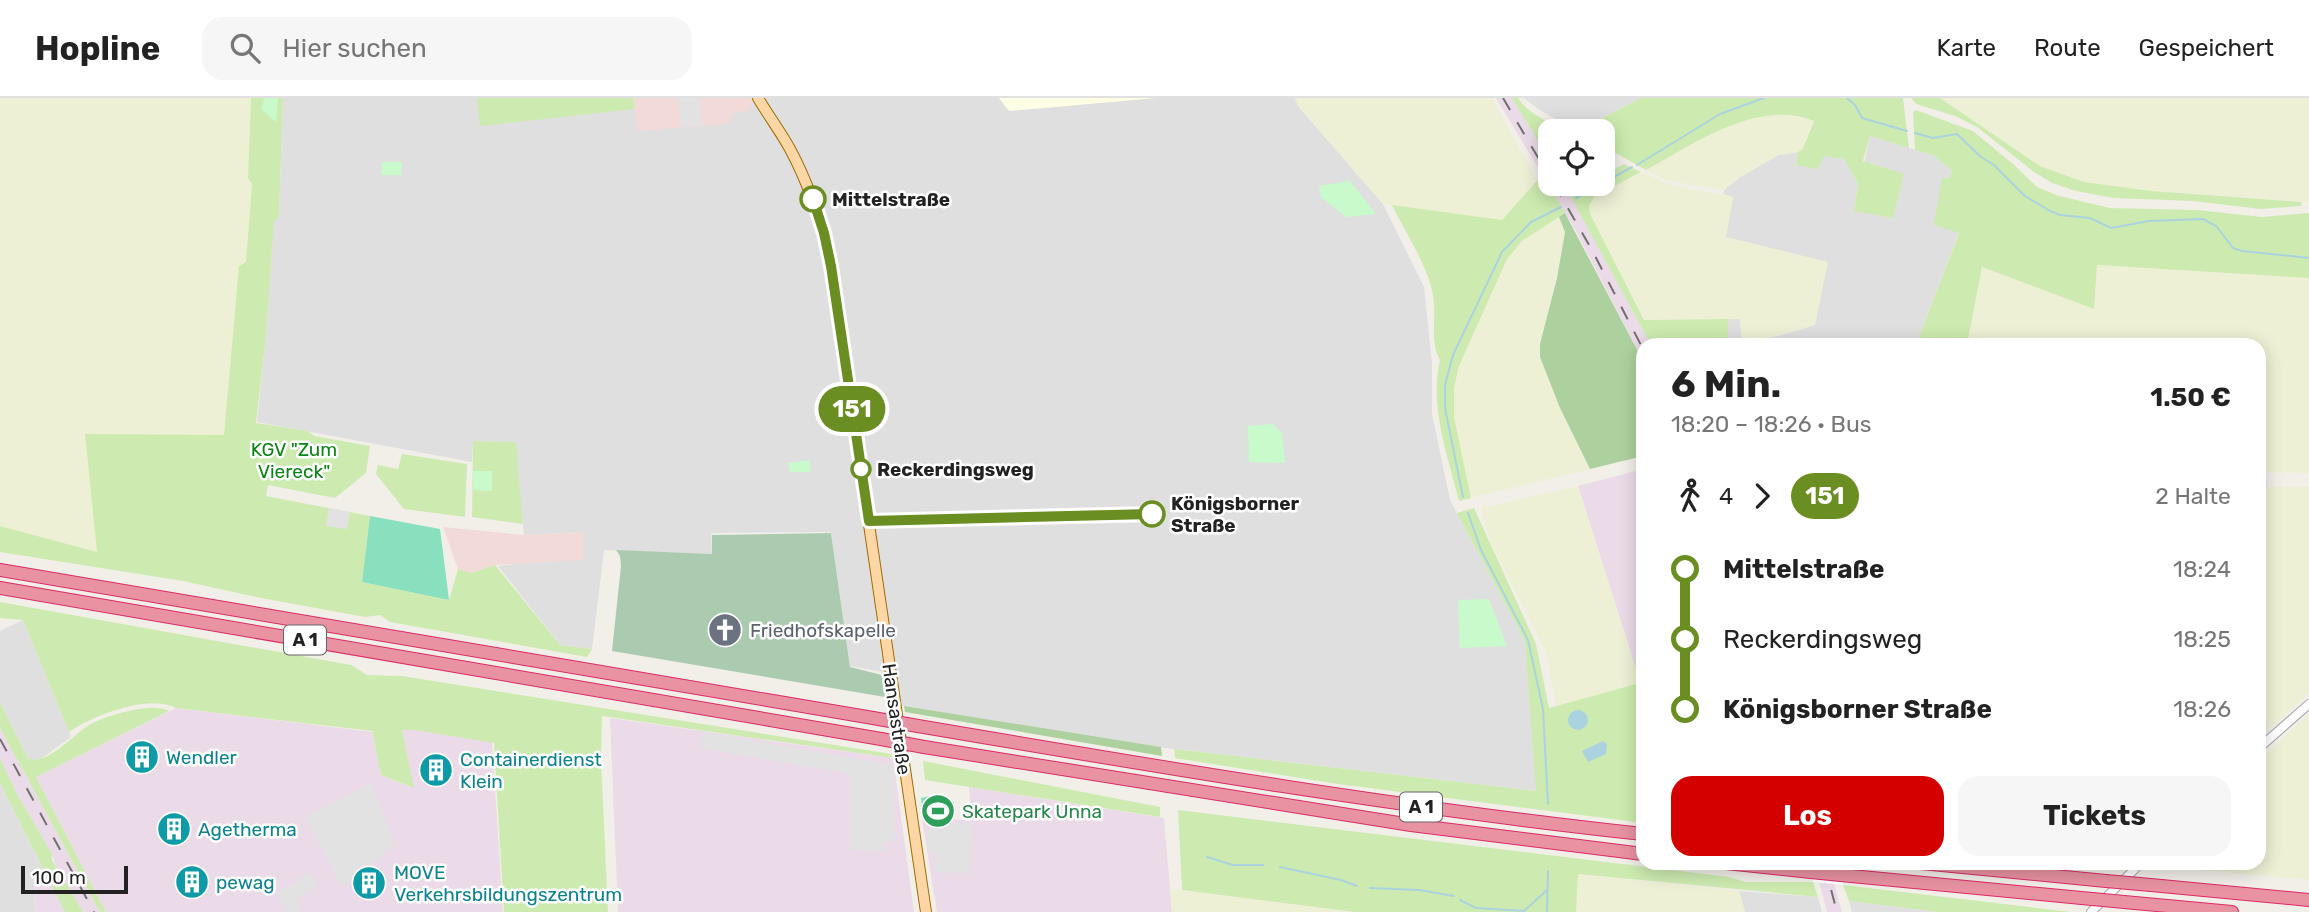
<!DOCTYPE html>
<html lang="de">
<meta charset="utf-8">
<style>
:root{--surface:#fff;--page:#f6f6f6;--text:#222;--muted:#767676;--line:#e0e0e0;--accent:#d40000}
body{margin:0;font-family:Rubik,sans-serif;background:var(--page);color:var(--text);height:100vh;display:flex;flex-direction:column;font-size:26px;white-space:nowrap}
*{box-sizing:border-box;margin:0}
p{font-size:23px;color:var(--muted)}
.icon{flex:none;width:38px;height:38px;fill:none;stroke:currentColor;stroke-width:2;stroke-linecap:round;stroke-linejoin:round}
.map{position:relative;flex:1;overflow:hidden}
.panel{position:absolute;left:1636px;top:240px;width:630px;height:532px;display:flex;flex-direction:column;background:var(--surface);border-radius:21px;box-shadow:0 4px 18px #0003}
.panel>*{flex:none}
.badge{padding:0 14px;border-radius:23px;font-size:24px;line-height:46px}
.controls{position:absolute;left:1538px;top:21px;display:grid;gap:14px}
.controls a{display:grid;place-items:center;width:77px;height:77px;border-radius:14px;background:var(--surface);box-shadow:0 4px 18px #0003;font-size:35px}
.scale{position:absolute;left:21px;bottom:18px;width:107px;box-sizing:border-box;padding-left:7px;border:4px solid #222;border-top:0;font-size:19px;line-height:24px;white-space:nowrap;color:#222;-webkit-text-stroke:5px #fff;paint-order:stroke}
.map>.badge{position:absolute;translate:-50% -50%;box-shadow:0 0 0 4px #fff}
.legs{display:flex;align-items:center;gap:10px;height:77px;padding:0 35px;font-size:23px}
.legs p{margin-inline-start:auto}
.overview{display:flex;align-items:center;justify-content:space-between;height:119px;padding:0 35px}
h1{font-size:38px;font-weight:700;line-height:52px}
.action{display:flex;gap:14px;margin-top:auto;padding:14px 35px}
.action a{flex:1;height:80px;border-radius:21px;background:var(--accent);color:#fff;font-size:28px;font-weight:700;line-height:80px;text-align:center}
.action a+a{background:var(--page);color:var(--text)}
ul{padding:0 35px;list-style:none}
li{display:flex;align-items:center;gap:24px;height:70px;font-size:26px}
li i{display:grid;place-items:center;width:10px;height:100%;margin:0 9px;background:currentColor}
li i::after{content:'';width:18px;height:18px;margin:-9px;border:5px solid;border-radius:50%;background:var(--surface)}
li p{margin-inline-start:auto}
li:first-child i{background:linear-gradient(#0000 50%,currentColor 0)}
li:last-child i{background:linear-gradient(currentColor 50%,#0000 0)}
header{display:flex;align-items:center;gap:42px;box-sizing:border-box;height:98px;padding:0 35px;background:var(--surface);border-bottom:2px solid var(--line)}
header strong{font-size:33px}
nav{display:flex;gap:38px;margin-inline-start:auto;font-size:24px}
.search{width:490px;height:63px;background:var(--page);display:flex;align-items:center;gap:18px;box-sizing:border-box;padding:0 24px;border-radius:21px;color:var(--muted);font-size:26px}
.map>svg:first-child{display:block}
.residential{fill:#e0dfdf}
.commercial{fill:#f2dad9}
.industrial{fill:#ebdbe8}
.education{fill:#ffffe5}
.farmland{fill:#eef0d5}
.grass{fill:#cdebb0}
.forest{fill:#add19e}
.cemetery{fill:#aacbaf}
.park{fill:#c8facc}
.pitch{fill:#88e0be}
.parking{fill:#e2e2e2}
.water{fill:#aad3df}
.pier{fill:#fff}
.lines{fill:none;stroke-linecap:round;stroke-linejoin:round}
.stream{stroke:#aad3df;stroke-width:2}
.minor-casing{stroke:#a9a9a9;stroke-width:10}
.major-casing{stroke:#a06b00;stroke-width:12}
.highway-casing{stroke:#dc2a67;stroke-width:14}
.minor{stroke:#fff;stroke-width:8}
.major{stroke:#fcd6a4;stroke-width:10}
.highway{stroke:#e892a2;stroke-width:12}
.rail{stroke:#707070;stroke-width:2;stroke-dasharray:14 14;stroke-linecap:butt}
.highway-bridge-casing{stroke:#dc2a67;stroke-width:14;stroke-linecap:butt}
.highway-bridge{stroke:#e892a2;stroke-width:12}
.line-1-casing{stroke:#fff;stroke-width:16}
.line-1{stroke:#6b8e23;stroke-width:10}
.stop-1-dot{fill:#fff;stroke:#6b8e23;stroke-width:3.5}
.labels{text-anchor:middle;stroke-width:5;stroke-linejoin:round;paint-order:stroke}
.shield{fill:#fff;stroke:#646464;stroke-width:2}
.shield-label{font-size:18px;font-weight:bold;fill:#222}
.stop-label{font-size:19px;font-weight:bold;fill:#222;stroke:#fff;text-anchor:start}
.park-label{font-size:19px;fill:#0c8416;stroke:#fff}
.worship-label{font-size:19px;fill:#5b616d;stroke:#fff;text-anchor:start}
.street-label{font-size:19px;fill:#222;stroke:#fff}
.culture-label{font-size:19px;fill:#0d838f;stroke:#fff;text-anchor:start}
.leisure-label{font-size:19px;fill:#27864d;stroke:#fff;text-anchor:start}
</style>
<header>
<strong>Hopline</strong>
<div class="search"><svg class="icon" aria-label="search" viewBox="0 0 24 24"><circle cx="10" cy="10" r="6"/><path d="M15 15l6 6"/></svg>Hier suchen</div>
<nav><a>Karte</a><a>Route</a><a>Gespeichert</a></nav>
</header>
<div class="map">
<svg width="2309" height="814" viewBox="0 0 2309 814">
<rect width="100%" height="100%" fill="#f2efe9"/>
<g class="residential">
<polygon points="283,0 1295,0 1298,8 1383,106 1424,189 1432,265 1432,316 1450,402 1525,543 1537,693 1158,649 898,607 894,576 850,568 831,434 711,435 712,456 604,452 592,551 560,547 498,468 548,462 582,462 583,434 524,437 515,344 473,343 472,364 257,324 266,238 274,123 279,119"/>
<polygon points="1524,0 1641,0 1576,33 1538,11"/>
<polygon points="1870,38 1933,57 1952,73 1949,81 1943,79 1959,134 1916,247 1747,247 1815,227 1725,139 1733,99 1723,96 1724,92 1740,79 1779,57 1798,54 1796,67 1824,57 1844,61 1858,86 1854,113"/>
<polygon points="1728,221 1740,221 1742,247 1728,247"/>
<polygon points="23,522 71,639 39,662 32,662 27,659 0,604 0,533"/>
<polygon points="0,685 47,779 34,786 35,814 0,814"/>
<polygon points="1739,793 1818,799 1822,814 1745,814"/>
<polygon points="1849,803 1938,814 1852,814"/>
</g>
<g class="commercial">
<polygon points="633,0 749,0 753,5 748,13 734,15 728,25 724,26 637,33"/>
<polygon points="443,429 524,437 583,434 583,462 495,467 471,475 458,471"/>
</g>
<g class="industrial">
<polygon points="1496,0 1512,0 1550,63 1550,86 1564,86 1569,94 1651,247 1643,247 1643,263 1576,133"/>
<polygon points="1643,371 1643,593 1578,388"/>
<polygon points="176,610 372,634 381,677 413,690 402,632 415,632 492,644 503,814 106,814 36,679"/>
<polygon points="610,620 893,660 914,814 618,814"/>
<polygon points="0,630 100,814 83,814 56,769 52,756 17,696 0,660"/>
<polygon points="969,689 1164,720 1172,814 937,814 922,721 971,722"/>
<polygon points="47,779 65,814 35,814 34,785"/>
<polygon points="1819,784 1834,786 1842,814 1827,814"/>
</g>
<polygon class="education" points="999,0 1156,0 1009,13"/>
<g class="farmland">
<polygon points="0,0 251,0 248,80 252,86 246,164 239,168 224,337 85,336 97,454 0,428"/>
<polygon points="1295,0 1492,0 1533,75 1535,84 1502,123 1383,106 1298,8"/>
<polygon points="1940,0 2309,0 2309,104 2151,93 2084,84 2040,68"/>
<polygon points="1777,14 1814,23 1803,51 1798,54 1778,57 1740,79 1724,92 1664,82 1646,72 1731,25 1751,17"/>
<polygon points="1641,74 1671,87 1733,99 1726,139 1828,164 1815,227 1742,247 1740,221 1644,222 1590,116 1589,108 1594,99"/>
<polygon points="1559,119 1565,134 1540,259 1560,310 1590,371 1471,400 1454,319 1454,290 1459,268 1507,161 1522,143"/>
<polygon points="2097,167 2309,180 2309,375 2259,374 2259,247 1967,247 1982,169 2094,211"/>
<polygon points="1578,388 1640,585 1556,608 1546,554 1490,443 1481,410"/>
<polygon points="2259,389 2309,389 2309,596 2259,639"/>
<polygon points="2309,616 2309,782 2151,767 2153,765 2259,765 2259,662"/>
<polygon points="1577,776 1739,793 1745,814 1576,814"/>
<polygon points="1170,791 1182,792 1355,814 1172,814"/>
</g>
<g class="grass">
<polygon points="251,0 283,0 279,119 274,123 266,238 256,325 308,333 314,338 370,348 366,375 335,400 268,387 266,398 370,418 362,484 449,502 458,471 471,475 495,467 560,547 592,551 587,559 390,524 380,517 365,519 261,500 183,483 0,454 0,428 97,454 85,336 224,337 239,168 246,164 252,86 248,80"/>
<polygon points="477,0 633,0 634,11 480,28"/>
<path d="M1512,0H1518C1528,16 1549,24 1565,33H1550V63Z"/>
<path d="M1641,0H1903L1909,50L1870,38L1863,63L1904,76L1893,120L1854,113L1858,86L1844,61L1824,58L1818,71L1796,67L1798,54L1803,51L1814,23C1758,0 1694,46 1646,72L1603,48V33H1576Z"/>
<polygon points="1911,0 1940,0 2040,68 2084,84 2151,93 2302,104 2301,108 2261,111 2193,103 2114,100 2076,93 2052,85 2034,74 1977,29 1955,18 1916,6"/>
<polygon points="1916,12 1973,33 2013,66 2037,89 2059,98 2110,110 2197,112 2262,119 2309,115 2309,180 2097,167 2094,211 1982,169 1967,247 1916,247 1959,135 1934,127 1942,79 1949,81 1952,73 1933,57 1915,52 1913,14"/>
<polygon points="1624,66 1641,74 1594,99 1589,108 1590,116 1644,222 1728,221 1728,247 1651,247 1564,86 1603,86 1603,77"/>
<path d="M1543,76L1565,115L1522,143L1507,161L1459,268L1454,290V319L1471,400L1459,403C1448,358 1429,308 1440,262C1429,243 1437,218 1433,197C1428,168 1405,134 1392,107L1502,122Z"/>
<polygon points="473,343 516,344 523,426 472,419"/>
<polygon points="402,356 467,366 465,419 404,411 376,376 378,367 398,371"/>
<polygon points="1474,410 1536,546 1549,610 1640,585 1643,593 1643,725 1338,686 1175,660 1174,651 1536,693 1525,543 1457,415"/>
<path d="M0,504L351,567L367,577L402,578L891,656L893,660L602,618L601,661L608,814H504L494,645L415,632H402L414,690L381,677L372,633L176,610C150,595 91,618 69,634L23,522L0,520Z"/>
<path d="M0,604L27,659L33,662C53,661 72,638 89,627C104,618 153,603 169,613L36,679L106,814H100L0,630Z"/>
<polygon points="0,660 17,696 52,756 52,762 83,814 65,814 0,685"/>
<polygon points="923,663 1160,709 1160,719 925,682"/>
<polygon points="1178,712 1729,779 1745,784 1813,784 1818,799 1578,776 1576,814 1355,814 1182,792"/>
<polygon points="1843,787 2071,814 1938,814 1849,803"/>
</g>
<g class="forest">
<polygon points="1565,115 1643,263 1643,358 1590,371 1560,310 1540,259 1540,246 1557,180 1565,134 1559,119"/>
<polygon points="904,608 1161,649 1162,658 905,614"/>
</g>
<polygon class="cemetery" points="831,435 850,569 882,577 885,599 612,553 621,468 620,458 616,452 712,456 712,437"/>
<g class="park">
<polygon points="265,0 278,0 276,24 261,11"/>
<polygon points="382,64 402,64 401,77 381,77"/>
<polygon points="1350,83 1376,116 1346,119 1321,99 1319,88"/>
<polygon points="1273,326 1282,335 1285,365 1249,364 1248,328"/>
<polygon points="809,362 811,374 790,374 788,365"/>
<polygon points="473,373 492,373 492,393 473,392"/>
<polygon points="1489,501 1507,548 1460,550 1458,502"/>
</g>
<g class="pitch">
<polygon points="370,418 440,431 449,502 362,484"/>
<polygon points="929,698 954,704 954,721 923,718 921,700"/>
</g>
<g class="parking">
<polygon points="678,0 699,0 702,27 681,29"/>
<polygon points="329,410 350,414 347,431 326,428"/>
<polygon points="703,634 893,667 895,744 884,744 883,753 850,752 850,676 701,650"/>
<polygon points="371,685 395,746 342,789 305,719"/>
<polygon points="929,725 971,725 970,775 935,774 935,755 929,754"/>
<polygon points="310,775 318,788 296,801 302,814 287,814 277,795"/>
</g>
<g class="water">
<circle cx="1578" cy="622" r="10"/>
<polygon points="1603,643 1607,646 1606,656 1588,664 1582,653"/>
</g>
<polygon class="pier" points="1809,765 1838,765 1843,787 1813,784"/>
<g class="lines">
<g class="stream">
<polyline points="1847,0 1855,7 1862,20 1907,33"/>
<polyline points="1915,35 1933,40 1957,36 1981,59 1994,67 2025,98 2050,113 2060,117 2090,120 2111,130 2149,123 2203,121 2216,128 2233,150 2242,153 2309,160"/>
<polyline points="1637,67 1720,16 1764,0"/>
<polyline points="1603,85 1632,69"/>
<polyline points="1576,100 1602,86"/>
<polyline points="1463,399 1445,310 1445,287 1453,257 1502,154 1531,124 1561,109"/>
<polyline points="1468,415 1481,452 1528,542 1543,611 1548,706"/>
<polyline points="1207,759 1233,767 1263,767"/>
<polyline points="1280,769 1341,782 1357,788"/>
<polyline points="1370,790 1419,792 1454,798"/>
<polyline points="1460,802 1476,810 1524,813 1547,792"/>
<polyline points="1547,814 1548,773"/>
</g>
<g class="minor-casing">
<g id="minor">
<polyline points="2259,650 2309,606"/>
<polyline points="2091,814 2141,765"/>
</g>
</g>
<g class="major-casing">
<path id="major" d="M758,0C768,17 780,33 790,51C810,88 822,126 831,168L926,814"/>
</g>
<g class="highway-casing">
<g id="highway">
<polyline points="0,472 873,620"/>
<polyline points="0,490 881,641"/>
<path d="M918,628C1159,669 1400,710 1643,736"/>
<polyline points="924,649 1411,727 1643,756"/>
<polyline points="1726,765 1811,774"/>
<polyline points="1921,765 2106,783"/>
<polyline points="1841,777 2092,801"/>
<polyline points="2151,787 2309,802"/>
<polyline points="2135,805 2232,814"/>
</g>
</g>
<use href="#minor" class="minor"/>
<use href="#major" class="major"/>
<use href="#highway" class="highway"/>
<g class="rail">
<polyline points="1503,0 1550,80"/>
<polyline points="1554,86 1592,152 1643,251"/>
<polyline points="0,641 94,814"/>
<polyline points="1824,765 1837,814"/>
</g>
<g class="highway-bridge-casing">
<g id="highway-bridge">
<polyline points="873,620 918,628"/>
<polyline points="881,641 924,649"/>
<polyline points="1811,774 1841,777"/>
<polyline points="2106,783 2151,787"/>
<polyline points="2092,801 2135,805"/>
</g>
</g>
<use href="#highway-bridge" class="highway-bridge"/>
</g>
<g class="lines">
<g class="line-1-casing">
<polyline id="line-1" points="813,101 824,135 831,168 869,423 1152,416"/>
</g>
<use href="#line-1" class="line-1"/>
</g>
<defs>
<g id="church-disc" transform="scale(1.75)"><circle r="9.5" fill="#6b7280" stroke="#fff"/><path d="M-1.2-6h2.4v3.5h3.3v2.4h-3.3V6h-2.4V-.1h-3.3v-2.4h3.3Z" fill="#fff"/></g>
<g id="building-disc" transform="scale(1.75)"><circle r="9.5" fill="#0f9aa8" stroke="#fff"/><path d="M-4-6H4V6H1V3H-1V6H-4ZM-2.5-4.3h1.7v1.8h-1.7ZM.8-4.3h1.7v1.8H.8ZM-2.5-1h1.7V.8h-1.7ZM.8-1h1.7V.8H.8Z" fill="#fff"/></g>
<g id="stadium-disc" transform="scale(1.75)"><circle r="9.5" fill="#2e9e5b" stroke="#fff"/><path d="M0-5a6.5 5 0 1 0 0 10a6.5 5 0 1 0 0-10ZM-3.5-1.8h7v3.6h-7Z" fill="#fff"/></g>
</defs>
<g fill-rule="evenodd">
<use href="#church-disc" x="725" y="532"/>
<use href="#building-disc" x="142" y="659"/>
<use href="#building-disc" x="436" y="672"/>
<use href="#stadium-disc" x="938" y="713"/>
<use href="#building-disc" x="174" y="731"/>
<use href="#building-disc" x="192" y="784"/>
<use href="#building-disc" x="369" y="785"/>
</g>
<g class="stop-1-dot">
<circle cx="813" cy="101" r="12"/>
<circle cx="861" cy="371" r="9"/>
<circle cx="1152" cy="416" r="12"/>
</g>
<g class="labels">
<g class="shield">
<rect x="284" y="527.5" width="42" height="29" rx="5"/>
<rect x="1400" y="694.5" width="42" height="29" rx="5"/>
</g>
<g class="shield-label">
<text x="305" y="548">A 1</text>
<text x="1421" y="715">A 1</text>
</g>
<g class="stop-label">
<text x="832" y="108">Mittelstraße</text>
<text x="877" y="378">Reckerdingsweg</text>
<text x="1171" y="412">Königsborner<tspan x="1171" dy="22">Straße</tspan></text>
</g>
<g class="park-label">
<text x="294" y="358">KGV "Zum<tspan x="294" dy="22">Viereck"</tspan></text>
</g>
<g class="worship-label">
<text x="750" y="539">Friedhofskapelle</text>
</g>
<g class="street-label">
<text transform="translate(897 621) rotate(82)" y="7">Hansastraße</text>
</g>
<g class="culture-label">
<text x="166" y="666">Wendler</text>
<text x="460" y="668">Containerdienst<tspan x="460" dy="22">Klein</tspan></text>
<text x="198" y="738">Agetherma</text>
<text x="394" y="781">MOVE<tspan x="394" dy="22">Verkehrsbildungszentrum</tspan></text>
<text x="216" y="791">pewag</text>
</g>
<g class="leisure-label">
<text x="962" y="720">Skatepark Unna</text>
</g>
</g>
</svg>
<div class="controls">
<a><svg class="icon" aria-label="locate" viewBox="0 0 24 24"><circle cx="12" cy="12" r="6"/><path d="M12 2v4M12 18v4M2 12h4M18 12h4"/></svg></a>
</div>
<div class="scale">100 m</div>
<b class="badge" style="left:852px;top:311px;background:#6b8e23;color:#fff">151</b>
<section class="panel">
<div class="overview"><div><h1>6 Min.</h1><p>18:20 – 18:26 · Bus</p></div><b>1.50 €</b></div>
<div class="legs"><svg class="icon" aria-label="walk" viewBox="0 0 24 24"><circle cx="13" cy="4" r="2"/><path d="M13 8l-2 6 4 7M11 14l-3 7M7 12l3-4h3l4 4"/></svg>4<svg class="icon" aria-label="forward" viewBox="0 0 24 24"><path d="M9 5l7 7-7 7"/></svg><b class="badge" style="background:#6b8e23;color:#fff">151</b><p>2 Halte</p></div>
<ul>
<li><i style="color:#6b8e23"></i><b>Mittelstraße</b><p>18:24</p></li>
<li><i style="color:#6b8e23"></i><span>Reckerdingsweg</span><p>18:25</p></li>
<li><i style="color:#6b8e23"></i><b>Königsborner Straße</b><p>18:26</p></li>
</ul>
<div class="action"><a>Los</a><a>Tickets</a></div>
</section>
</div>
